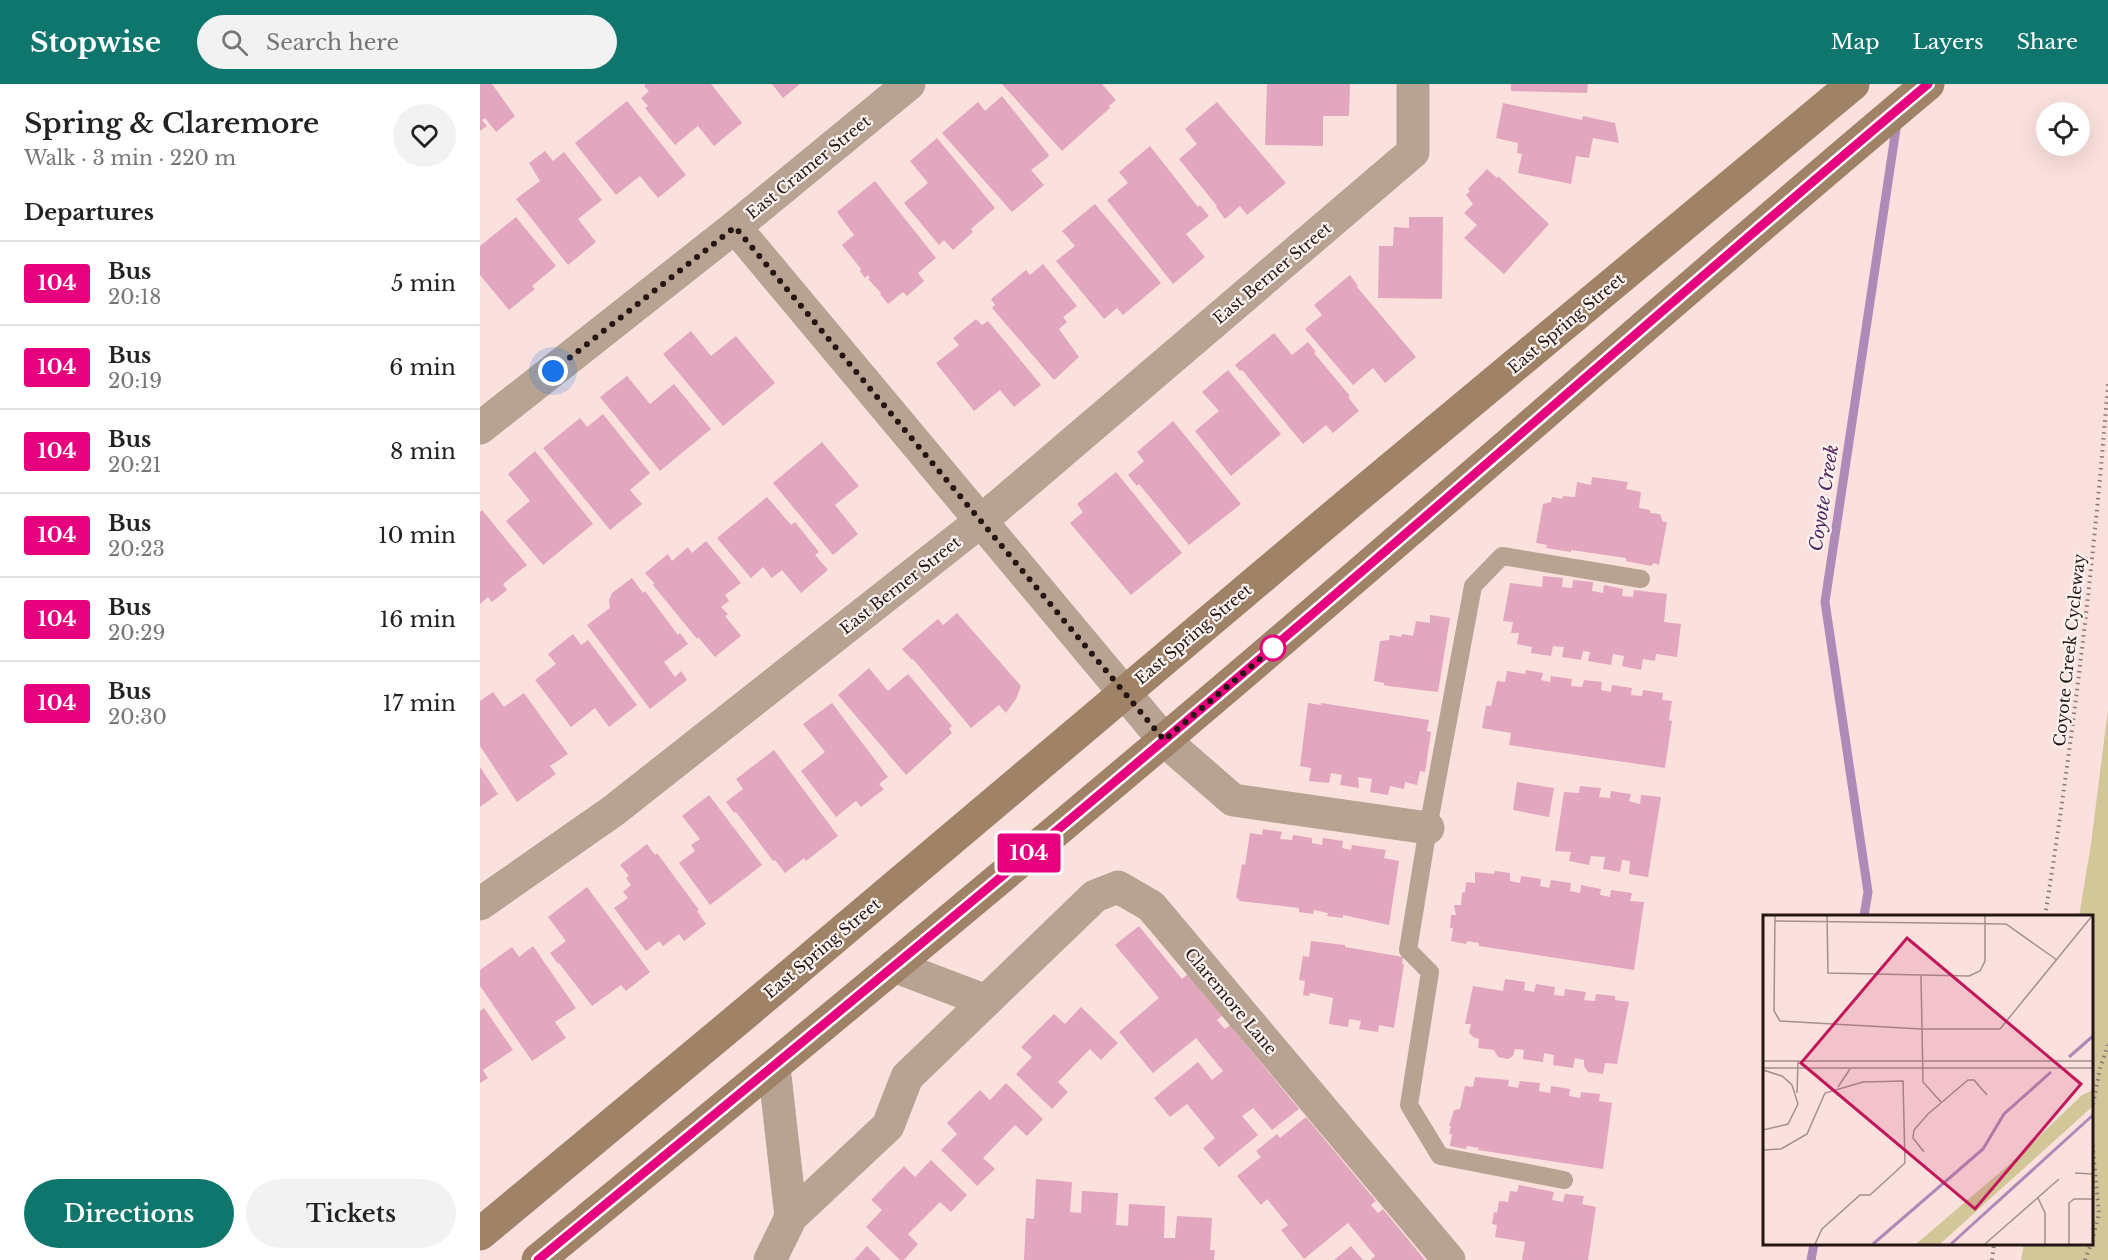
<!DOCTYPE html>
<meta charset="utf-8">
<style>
:root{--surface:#fff;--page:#f2f2f2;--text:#222;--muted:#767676;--line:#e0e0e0;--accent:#0f766e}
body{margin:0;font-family:"Libre Baskerville",serif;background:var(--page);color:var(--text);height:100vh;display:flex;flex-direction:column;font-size:22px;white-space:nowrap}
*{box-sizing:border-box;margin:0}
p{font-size:20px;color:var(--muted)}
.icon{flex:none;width:33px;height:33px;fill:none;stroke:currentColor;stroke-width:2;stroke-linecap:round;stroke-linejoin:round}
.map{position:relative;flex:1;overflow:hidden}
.sheet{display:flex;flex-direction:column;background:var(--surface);width:480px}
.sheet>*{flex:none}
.badge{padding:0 12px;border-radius:4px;font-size:21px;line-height:39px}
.fabs{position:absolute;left:1556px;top:18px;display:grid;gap:12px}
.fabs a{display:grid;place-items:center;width:54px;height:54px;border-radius:50%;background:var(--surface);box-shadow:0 6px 24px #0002;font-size:30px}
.you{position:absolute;width:30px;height:30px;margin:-15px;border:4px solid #fff;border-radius:50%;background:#1a73e8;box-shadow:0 0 0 9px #1a73e833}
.map>.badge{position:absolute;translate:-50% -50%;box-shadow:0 0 0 3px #fff}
h2{padding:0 24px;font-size:22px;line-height:54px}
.round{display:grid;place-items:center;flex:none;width:63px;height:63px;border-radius:32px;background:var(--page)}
.head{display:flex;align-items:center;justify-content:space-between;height:102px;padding:0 24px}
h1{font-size:28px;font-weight:600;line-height:45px}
.primary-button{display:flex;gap:12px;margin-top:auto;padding:12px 24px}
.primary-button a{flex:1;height:69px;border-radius:36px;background:var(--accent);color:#fff;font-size:24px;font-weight:600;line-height:69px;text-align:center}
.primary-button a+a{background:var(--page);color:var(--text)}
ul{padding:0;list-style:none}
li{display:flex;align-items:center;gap:18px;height:84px;padding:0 24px;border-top:2px solid var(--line)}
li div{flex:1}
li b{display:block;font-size:22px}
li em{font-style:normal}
li .badge{min-width:66px;font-weight:700;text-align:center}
header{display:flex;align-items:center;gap:36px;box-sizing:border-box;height:84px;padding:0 30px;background:var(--accent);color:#fff}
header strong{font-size:28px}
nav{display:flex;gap:33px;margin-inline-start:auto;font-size:21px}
.search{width:420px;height:54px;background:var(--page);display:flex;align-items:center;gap:15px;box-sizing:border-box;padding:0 21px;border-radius:33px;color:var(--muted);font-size:22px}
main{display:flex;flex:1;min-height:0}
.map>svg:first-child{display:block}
.green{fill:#d1c798}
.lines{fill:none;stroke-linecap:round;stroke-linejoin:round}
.stream{stroke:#ae8ab9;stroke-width:9}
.building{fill:#e3a6bf}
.path{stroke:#8c7775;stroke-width:4;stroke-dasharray:1.5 4.5;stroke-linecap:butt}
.service{stroke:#b8a392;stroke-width:18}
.minor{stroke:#b8a392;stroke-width:33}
.secondary{stroke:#a08267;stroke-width:33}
.line-casing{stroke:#fff;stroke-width:14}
.line{stroke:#e6007e;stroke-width:9}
.walk{stroke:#251614;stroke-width:6;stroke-dasharray:0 10.8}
.stop-dot{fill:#fff;stroke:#e6007e;stroke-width:3}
.labels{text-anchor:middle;stroke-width:4.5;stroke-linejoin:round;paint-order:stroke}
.street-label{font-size:16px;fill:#251614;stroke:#fcf3f1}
.water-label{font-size:18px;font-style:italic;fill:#4f225c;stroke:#fcf3f1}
.inset-river{fill:none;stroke:#ae8ab9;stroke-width:3}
.inset-road{fill:none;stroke:#a5908d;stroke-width:1.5}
.view{fill:#c2185b;fill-opacity:0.15;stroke:#c2185b;stroke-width:3}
.inset-edge{fill:none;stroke:#251614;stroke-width:3}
</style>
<header>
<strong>Stopwise</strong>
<div class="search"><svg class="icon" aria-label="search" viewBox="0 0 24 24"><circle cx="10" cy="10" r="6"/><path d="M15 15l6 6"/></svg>Search here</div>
<nav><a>Map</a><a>Layers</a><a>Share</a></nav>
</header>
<main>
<section class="sheet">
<div class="head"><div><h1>Spring &amp; Claremore</h1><p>Walk · 3 min · 220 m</p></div><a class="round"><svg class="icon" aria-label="heart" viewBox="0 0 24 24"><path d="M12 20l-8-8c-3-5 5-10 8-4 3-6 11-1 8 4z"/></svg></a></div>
<h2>Departures</h2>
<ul>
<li><span class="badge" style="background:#e6007e;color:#fff">104</span><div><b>Bus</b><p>20:18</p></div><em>5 min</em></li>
<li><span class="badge" style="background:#e6007e;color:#fff">104</span><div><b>Bus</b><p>20:19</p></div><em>6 min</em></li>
<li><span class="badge" style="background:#e6007e;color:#fff">104</span><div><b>Bus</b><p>20:21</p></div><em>8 min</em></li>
<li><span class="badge" style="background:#e6007e;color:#fff">104</span><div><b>Bus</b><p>20:23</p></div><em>10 min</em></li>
<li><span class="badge" style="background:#e6007e;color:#fff">104</span><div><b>Bus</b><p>20:29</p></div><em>16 min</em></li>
<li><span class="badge" style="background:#e6007e;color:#fff">104</span><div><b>Bus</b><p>20:30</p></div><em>17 min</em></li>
</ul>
<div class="primary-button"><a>Directions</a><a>Tickets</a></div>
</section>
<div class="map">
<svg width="1628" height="1176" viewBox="0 0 1628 1176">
<rect width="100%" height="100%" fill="#fbe1dd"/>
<polygon class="green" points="1628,625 1628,1176 1541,1176 1544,1160 1612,1160 1612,832 1599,832 1611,760"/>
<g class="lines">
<g class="stream">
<polyline points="1384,832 1388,808 1345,518 1417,38"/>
<polyline points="1331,1176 1334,1160"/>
</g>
</g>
<g class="building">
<polygon points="0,0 12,0 35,32 16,48 5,34 2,36 7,42 0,47"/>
<polygon points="166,0 231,0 262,39 234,62 218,42 195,61 165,24 168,22 161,14 169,7 164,2"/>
<polygon points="292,0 320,0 303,14"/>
<polygon points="522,0 622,0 636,16 629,22 630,24 582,67"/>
<polygon points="787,0 870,0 869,32 843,32 843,62 785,61"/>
<polygon points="1031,0 1108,0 1107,9 1031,7"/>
<polygon points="522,12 569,71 567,74 551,86 564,101 532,128 462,49 498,18 505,27"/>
<polygon points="147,17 206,91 178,114 160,92 136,111 95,59"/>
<polygon points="737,18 806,99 767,131 760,122 745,135 736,123 737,122 699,75 717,60 705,45"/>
<polygon points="1023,19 1102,36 1103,32 1135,39 1139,59 1113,54 1109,74 1096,72 1091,100 1038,89 1042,70 1037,69 1038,59 1016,54"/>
<polygon points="457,54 515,124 491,145 493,148 473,166 464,156 459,161 424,119 448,99 430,77"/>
<polygon points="670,62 718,123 720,121 729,132 706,150 725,173 693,200 627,116 648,99 639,88"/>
<polygon points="65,67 73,77 84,68 122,116 98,135 116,158 88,181 36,115 60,97 49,79"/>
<polygon points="1007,85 1017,94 1018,92 1069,140 1024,190 984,154 997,141 984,129 993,120 986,111 990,107 988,105"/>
<polygon points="395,97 456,174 438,189 444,197 427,212 423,208 408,220 400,210 401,209 388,195 390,194 388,191 385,194 380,187 381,185 362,161 374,151 357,128"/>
<polygon points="615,120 681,199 643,231 637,224 624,235 576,177 595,162 582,147"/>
<polygon points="36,133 76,182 52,202 55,205 29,226 0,191 0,162"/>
<polygon points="929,133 963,133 962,215 898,214 899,162 913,162 914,143 929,144"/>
<polygon points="563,180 597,222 583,233 587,238 579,245 599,273 574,296 512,224 515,221 511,215 546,186 550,191"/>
<polygon points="870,191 878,202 877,203 936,273 905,299 893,284 873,301 825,245 842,231 834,221"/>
<polygon points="496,235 502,241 508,237 561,301 534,323 520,306 494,327 456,279 479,261 473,254"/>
<polygon points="211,247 231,272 256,252 295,299 243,342 183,270"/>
<polygon points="794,249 812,271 828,258 836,268 834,269 870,312 868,313 879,327 853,349 846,341 823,360 762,286 760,287 755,281"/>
<polygon points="748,286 801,350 751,392 715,347 739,327 722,308"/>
<polygon points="147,292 170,320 194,300 231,345 180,387 120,313"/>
<polygon points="123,330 170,389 150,406 162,420 130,446 63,364 100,334 107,343"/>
<polygon points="693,337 761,420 709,461 659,400 657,402 648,391 664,377 657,368"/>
<polygon points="342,358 379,402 355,421 378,450 353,471 293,399"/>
<polygon points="55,367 113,440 63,481 26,437 50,417 28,390"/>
<polygon points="636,388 702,469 651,511 590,439 603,428 597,420"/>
<polygon points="1112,393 1148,398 1146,405 1161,408 1159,424 1170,426 1170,429 1180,430 1183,438 1187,438 1179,481 1174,479 1171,482 1146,477 1146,474 1091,466 1091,468 1066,464 1067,461 1056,459 1063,420 1071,418 1072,413 1082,415 1083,412 1095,413 1097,398 1111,401"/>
<polygon points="287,413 311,441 315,438 339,468 335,471 348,486 321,509 302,486 292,494 283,483 271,494 237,454"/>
<polygon points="2,426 47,481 23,500 27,506 12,518 8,513 0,520 0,428"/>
<polygon points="226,457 261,499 245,511 249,517 241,523 248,530 245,532 261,552 235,573 218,553 217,555 173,501 174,499 165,489 188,470 192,477 208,463 212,469"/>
<polygon points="1063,492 1083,494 1082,503 1092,504 1093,496 1113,498 1112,507 1123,509 1124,501 1143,505 1142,512 1153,513 1154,506 1187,510 1184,538 1201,540 1197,573 1176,570 1175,577 1163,575 1161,586 1142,582 1144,572 1133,570 1131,581 1108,577 1110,568 1103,567 1101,576 1082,573 1084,563 1073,562 1071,572 1051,569 1052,563 1037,560 1039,549 1031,549 1033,538 1023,537 1030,499 1062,503"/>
<polygon points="152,494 163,509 165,507 198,551 200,549 208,560 184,578 195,593 201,587 207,596 170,625 107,541 130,524 129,516 132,509"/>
<polygon points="477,529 541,602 536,615 526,629 519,621 491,644 433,575 432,576 422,565 458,535 463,541"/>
<polygon points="950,531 970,534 958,608 908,602 904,601 904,599 894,597 900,557 909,556 910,551 921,553 922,550 933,552 936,537 950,539"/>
<polygon points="93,550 101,561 108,556 157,621 129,643 115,624 91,643 55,596 76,580 68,570"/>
<polygon points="389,584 408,607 428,590 472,642 469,645 472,649 426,691 358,611"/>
<polygon points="1046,586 1063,589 1061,596 1070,598 1071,592 1092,595 1091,602 1102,603 1104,596 1122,598 1121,606 1131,608 1132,601 1152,604 1151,611 1162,612 1163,606 1183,609 1182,616 1192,617 1189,636 1192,637 1185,684 1029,661 1031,649 1002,644 1006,622 1011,622 1017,597 1025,598 1027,587 1045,590"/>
<polygon points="13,608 24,623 44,609 88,670 70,682 76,690 37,718 0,662 0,617"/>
<polygon points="352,619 408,693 399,700 404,705 381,723 376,717 356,733 321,687 345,668 323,640"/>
<polygon points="828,619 841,621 841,619 949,636 947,647 951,648 945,688 940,687 937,701 925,698 924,705 910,702 908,711 890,708 892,695 878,693 879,704 860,701 862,691 851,689 849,699 829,697 831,684 820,682"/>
<polygon points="294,666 358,752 326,777 324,774 305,789 295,776 293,777 256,728 254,729 246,718 263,705 256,695"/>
<polygon points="0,683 18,710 0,723"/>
<polygon points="1037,698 1074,704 1069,733 1033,726"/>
<polygon points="1100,702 1121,704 1119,713 1130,714 1131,707 1151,710 1149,717 1160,720 1161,711 1181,713 1168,793 1149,790 1150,777 1142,776 1140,788 1123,785 1125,773 1111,772 1109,781 1089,777 1091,768 1075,767 1084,708 1099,709"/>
<polygon points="229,711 282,781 230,821 199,779 215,767 211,761 220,755 202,732"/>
<polygon points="783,745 802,748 800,755 812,756 813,751 832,754 832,759 842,761 843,754 863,757 862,764 871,766 872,761 906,766 904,774 919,777 909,841 863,831 863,834 847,832 848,829 834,826 833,830 819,828 819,824 759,817 759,815 756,814 762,780 765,781 770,749 782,751"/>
<polygon points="167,760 175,771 177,769 219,826 217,827 226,840 204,857 199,850 183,862 179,857 166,867 134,824 148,814 143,808 151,801 146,794 149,792 140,781"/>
<polygon points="1015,787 1030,789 1030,797 1040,799 1041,792 1061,795 1060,802 1069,804 1071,796 1091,799 1090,807 1100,809 1101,801 1121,805 1120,811 1130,813 1131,806 1152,809 1150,817 1164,818 1154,886 999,862 999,859 987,857 986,860 971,857 973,844 970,844 971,831 976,831 974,821 981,821 982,809 985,808 986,798 995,799 995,788 1014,790"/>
<polygon points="107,803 170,888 146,907 141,901 112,922 79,879 78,880 70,869 86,857 68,833"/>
<polygon points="659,842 702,895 708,890 742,932 737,936 745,945 750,941 819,1025 792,1046 773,1024 762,1032 778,1051 739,1083 723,1064 735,1054 707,1020 690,1033 674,1014 718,978 732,996 743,987 716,954 673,989 639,948 679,914 635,861"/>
<polygon points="831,857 865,861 865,863 923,873 922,880 924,880 914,944 899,941 898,948 879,945 881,937 869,935 868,943 849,940 853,914 830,909 829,912 823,911 825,897 819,896 823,872 829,873"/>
<polygon points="53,862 96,924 75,938 86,954 52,977 0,902 0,886 32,863 39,873"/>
<polygon points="1025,895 1045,898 1044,906 1054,908 1056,900 1075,903 1074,911 1084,912 1085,905 1106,908 1104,916 1115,917 1116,910 1135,912 1135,916 1149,918 1137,980 1125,979 1123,990 1108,988 1104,982 1104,976 1095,974 1093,984 1073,981 1074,971 1064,969 1063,978 1043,975 1044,966 1035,965 1033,972 1028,975 1018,973 1014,966 998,964 999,955 993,953 989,949 991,940 985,940 993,902 1023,907"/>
<polygon points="601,923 638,959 621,976 610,965 578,998 588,1008 572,1025 536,990 552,973 541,963 574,930 585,940"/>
<polygon points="4,924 33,966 3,986 8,994 0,999 0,927"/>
<polygon points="995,993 1029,996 1028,1002 1038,1004 1040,997 1060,999 1059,1007 1070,1009 1071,1002 1090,1005 1089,1012 1100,1014 1101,1008 1120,1010 1119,1017 1132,1019 1123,1085 998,1066 999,1064 987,1062 986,1065 970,1062 972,1050 969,1050 971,1042 969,1042 974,1026 980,1025 985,1002 993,1003"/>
<polygon points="526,999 563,1035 547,1052 535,1041 503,1074 515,1085 497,1102 461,1066 477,1050 467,1039 500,1006 510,1016"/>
<polygon points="826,1033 896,1117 891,1121 898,1129 903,1125 945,1176 890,1176 895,1172 868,1139 824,1175 801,1146 808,1141 787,1115 781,1121 757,1092 781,1073 776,1067 797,1050 800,1054"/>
<polygon points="451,1076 487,1111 471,1128 460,1118 428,1150 438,1160 424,1176 420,1176 386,1143 402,1126 391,1116 424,1082 435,1093"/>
<polygon points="556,1095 592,1098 590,1128 601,1129 602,1107 638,1109 636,1141 648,1142 649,1120 685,1122 684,1154 695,1154 697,1132 732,1134 730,1166 735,1166 734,1176 544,1176 546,1134 554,1135"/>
<polygon points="1039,1101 1074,1108 1072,1116 1083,1118 1085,1110 1104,1112 1102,1120 1116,1123 1108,1176 1042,1176 1045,1158 1015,1153 1017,1141 1012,1140 1014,1128 1017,1129 1019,1117 1028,1118 1030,1107 1037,1108"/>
<polygon points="387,1162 401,1176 374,1176"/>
<polygon points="871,1162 883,1176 854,1176"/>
</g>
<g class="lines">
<g class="path">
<path d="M1565,832C1593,656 1614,478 1628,300"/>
<polyline points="1612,1026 1620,984 1628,961"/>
<polyline points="1612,1055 1619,1130 1612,1157"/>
<polyline points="1512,1176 1514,1160"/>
<polyline points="1605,1176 1611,1160"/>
</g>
<polyline class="service" points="1084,1096 960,1072 929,1021 950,888 928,866 948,744 993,502 1022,472 1161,495"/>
<g class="minor">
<polyline points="255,143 684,656 753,716 948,744"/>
<polyline points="0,344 255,143 429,0"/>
<polyline points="0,820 133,727 501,437 933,68 933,0"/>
<polyline points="414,882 506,917"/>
<polyline points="294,983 311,1133"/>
<polyline points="290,1176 311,1133 408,1042 427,993 615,812 638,803 671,822 969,1176"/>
</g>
<g class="secondary">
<polyline points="0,1150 269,926 873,416 1373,0"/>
<path d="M58,1176C303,975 548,773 789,567C1010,379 1226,186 1448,0"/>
</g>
</g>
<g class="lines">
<g class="line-casing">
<path id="line" d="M58,1176C303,974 548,773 789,567C1010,379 1226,186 1448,0"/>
</g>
<use href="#line" class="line"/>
<polyline class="walk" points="73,287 255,143 684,656 793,564"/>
</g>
<circle class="stop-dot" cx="793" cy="564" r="12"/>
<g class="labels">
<g class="street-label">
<text transform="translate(328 83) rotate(-39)" y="6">East Cramer Street</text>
<text transform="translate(792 189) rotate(-40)" y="6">East Berner Street</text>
<text transform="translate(1086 239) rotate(-40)" y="6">East Spring Street</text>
<text transform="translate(420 501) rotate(-38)" y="6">East Berner Street</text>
<text transform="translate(713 550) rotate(-40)" y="6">East Spring Street</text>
<text transform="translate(1589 566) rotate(-84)" y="6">Coyote Creek Cycleway</text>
<text transform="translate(342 864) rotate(-40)" y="6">East Spring Street</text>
<text transform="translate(751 917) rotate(50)" y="6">Claremore Lane</text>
</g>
<g class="water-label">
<text transform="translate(1344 414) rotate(-81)" y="6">Coyote Creek</text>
</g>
</g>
<g transform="translate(1283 831)">
<rect width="330" height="330" fill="#fbe1dd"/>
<path d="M330,175V191L177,329H153L248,248L319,180Z" fill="#d1c798"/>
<path class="inset-river" d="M306,142L330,121M110,329L220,234L241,199L288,157M188,329L330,200"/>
<path class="inset-road" d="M12,1L11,96L17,106L158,114H237L329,1M64,1L65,58L206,61L217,56L222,46V1M12,6L243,9L294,45M158,61L160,167L178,187M0,146H330M0,153H330M0,155L19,161L29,170L35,189L25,209L0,215M75,172L87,154M34,178L35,146M0,235L18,234L44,219L62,178L100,167L140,166L142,248L107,280H97L59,314L52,329M161,237L150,223L151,215L165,199L205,165H211L224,180M312,258L330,259M275,283L282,298V329M222,329L296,264M306,329V288L311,284H330"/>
<path class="view" d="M144,23L318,169L212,294L38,148Z"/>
<rect width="330" height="330" class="inset-edge"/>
</g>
</svg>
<div class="fabs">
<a><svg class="icon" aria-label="locate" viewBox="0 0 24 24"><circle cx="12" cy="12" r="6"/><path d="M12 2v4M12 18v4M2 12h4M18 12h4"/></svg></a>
</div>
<div class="you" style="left:73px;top:287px"></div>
<b class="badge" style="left:549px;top:769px;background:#e6007e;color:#fff">104</b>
</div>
</main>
